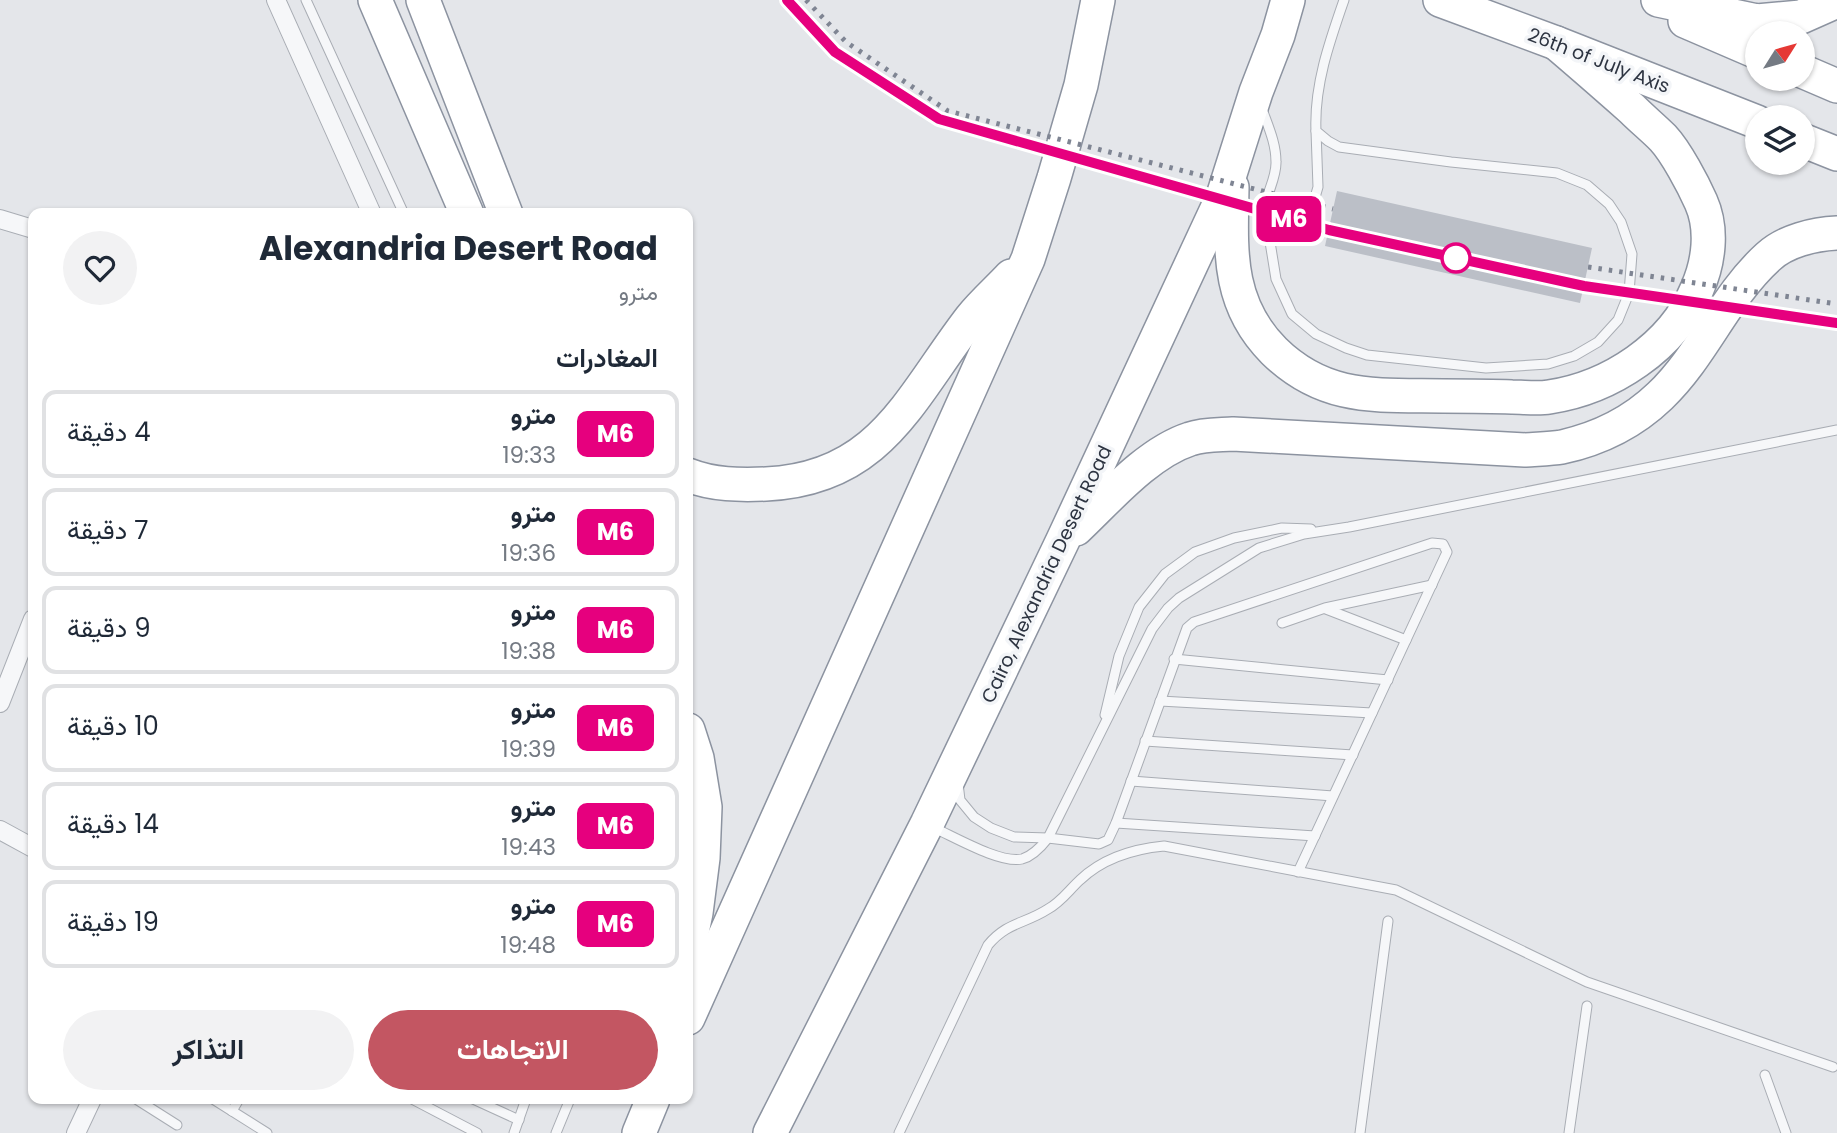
<!DOCTYPE html>
<html lang="ar">
<meta charset="utf-8">
<style>
:root{--surface:#fff;--page:#f2f2f3;--text:#1f2937;--muted:#747a83;--line:#e0e1e3;--accent:#c35662}
body{margin:0;font-family:Poppins,Vazirmatn,sans-serif;background:var(--page);color:var(--text);direction:rtl;height:100vh;display:flex;flex-direction:column;font-size:26px;white-space:nowrap}
*{box-sizing:border-box;margin:0}
p{font-size:23px;color:var(--muted)}
.icon{flex:none;width:38px;height:38px;fill:none;stroke:currentColor;stroke-width:2;stroke-linecap:round;stroke-linejoin:round}
.map{position:relative;flex:1;overflow:hidden;direction:ltr}
.sheet{position:absolute;left:28px;top:208px;width:665px;height:896px;display:flex;flex-direction:column;background:var(--surface);border-radius:14px;box-shadow:0 2px 5px #0004;direction:rtl}
.sheet>*{flex:none}
.badge{padding:0 14px;border-radius:10px;font-size:24px;line-height:46px}
.needle{width:46px;rotate:53deg}
.buttons{position:absolute;left:1745px;top:21px;display:grid;gap:14px}
.buttons a{display:grid;place-items:center;width:70px;height:70px;border-radius:50%;background:var(--surface);box-shadow:0 2px 5px #0004;font-size:35px}
.map>.badge{position:absolute;translate:-50% -50%;box-shadow:0 0 0 4px #fff}
h2{padding:0 35px;font-size:26px;line-height:63px}
.round{display:grid;place-items:center;flex:none;width:74px;height:74px;border-radius:37px;background:var(--page)}
.head{display:flex;align-items:center;justify-content:space-between;height:119px;padding:0 35px}
h1{font-size:33px;font-weight:700;line-height:52px}
.action{display:flex;gap:14px;margin-top:auto;padding:14px 35px}
.action a{flex:1;height:80px;border-radius:42px;background:var(--accent);color:#fff;font-size:28px;font-weight:700;line-height:80px;text-align:center}
.action a+a{background:var(--page);color:var(--text)}
ul{padding:0;list-style:none}
li{display:flex;align-items:center;gap:21px;height:88px;margin:0 14px 10px;padding:0 21px;border:4px solid var(--line);border-radius:14px}
li div{flex:1}
li b{display:block;font-size:26px}
li em{font-style:normal}
li .badge{min-width:77px;font-weight:700;text-align:center}
.map>svg:first-child{display:block}
.building{fill:#bbbfc7}
.lines{fill:none;stroke-linecap:round;stroke-linejoin:round}
.service-casing{stroke:#a9adb4;stroke-width:11}
.minor-casing{stroke:#a9adb4;stroke-width:20}
.motorway-casing{stroke:#8c93a0;stroke-width:36}
.service{stroke:#f6f7f9;stroke-width:9}
.minor{stroke:#f6f7f9;stroke-width:18}
.motorway{stroke:#fff;stroke-width:33}
.rail{stroke:#7f8593;stroke-width:5;stroke-dasharray:3.5 7;stroke-linecap:butt}
.line-casing{stroke:#fff;stroke-width:16}
.line{stroke:#e6007e;stroke-width:10}
.stop-dot{fill:#fff;stroke:#e6007e;stroke-width:3.5}
.labels{text-anchor:middle;stroke-width:7;stroke-linejoin:round;paint-order:stroke}
.street-label{font-size:19px;fill:#2d3441;stroke:#f3f5f8}
</style>
<div class="map">
<svg width="1837" height="1133" viewBox="0 0 1837 1133">
<rect width="100%" height="100%" fill="#e4e6ea"/>
<polygon class="building" points="1337,191 1592,248 1580,303 1325,246"/>
<g class="lines">
<g class="service-casing">
<g id="service">
<polyline points="306,0 404,214"/>
<path d="M1262,109C1268,126 1276,143 1276,162C1277,191 1241,221 1297,227L1309,218L1318,187L1316,131"/>
<path d="M1270,218V242L1276,279L1292,314L1316,334L1346,348L1367,355L1486,368L1548,364L1574,356L1598,342L1618,320L1629,293L1632,254L1621,222L1609,204L1587,185L1557,173L1451,162L1339,147L1328,141L1316,131C1314,86 1329,43 1344,0"/>
<polyline points="1326,609 1406,640"/>
<polyline points="1282,623 1325,608 1432,585"/>
<polyline points="1174,659 1388,680"/>
<polyline points="1160,701 1372,713"/>
<polyline points="1105,715 1119,656 1139,607 1165,574 1195,552 1234,538 1282,528 1311,529"/>
<polyline points="1145,741 1353,755"/>
<polyline points="1131,781 1333,796"/>
<polyline points="958,783 960,800 974,817 991,828 1014,837 1048,838 1099,844 1108,840 1116,823 1187,628 1194,622 1432,543 1443,544 1447,552 1298,872"/>
<polyline points="1116,823 1315,836"/>
<path d="M932,827C953,836 1000,864 1022,859C1033,856 1041,847 1048,838L1152,629L1168,608L1179,598L1259,548L1304,534L1349,527L1837,430"/>
<polyline points="1765,1075 1786,1133"/>
<polyline points="136,1099 177,1125"/>
<polyline points="213,1099 267,1133"/>
<polyline points="412,1099 477,1133"/>
<polyline points="473,1099 519,1120"/>
<polyline points="232,1111 239,1099"/>
<polyline points="514,1133 526,1099"/>
<polyline points="556,1133 570,1099"/>
<path d="M899,1133L988,945C1007,922 1025,924 1048,909C1061,902 1069,890 1080,880C1103,858 1133,849 1164,846L1396,890L1587,982L1833,1067"/>
<polyline points="1360,1133 1388,921"/>
<polyline points="1569,1133 1587,1006"/>
</g>
</g>
<g class="minor-casing">
<g id="minor">
<polyline points="276,0 372,214"/>
<polyline points="0,219 33,229"/>
<polyline points="0,703 33,619"/>
<polyline points="0,830 33,848"/>
<polyline points="76,1133 92,1099"/>
</g>
</g>
<g class="motorway-casing">
<g id="motorway">
<polyline points="375,0 467,214"/>
<polyline points="423,0 506,214"/>
<polyline points="1440,0 1556,43 1757,122"/>
<polyline points="1658,0 1757,21 1801,17 1837,1"/>
<polyline points="1685,21 1757,52"/>
<polyline points="1802,71 1837,86"/>
<polyline points="1802,140 1837,154"/>
<path d="M1232,187C1231,249 1226,303 1274,351C1325,401 1377,395 1443,396C1466,396 1489,396 1512,397C1524,397 1537,399 1549,397C1610,388 1673,347 1697,289C1709,262 1713,229 1701,202C1693,184 1676,152 1663,138C1653,128 1642,119 1632,109C1607,87 1582,65 1556,43"/>
<path d="M688,475C713,485 740,485 766,484C881,479 910,397 971,318C983,303 998,290 1011,276"/>
<path d="M1076,529C1108,499 1147,453 1190,439C1204,434 1219,435 1233,434L1525,450C1537,449 1550,449 1562,447C1598,439 1633,422 1660,396C1703,355 1724,297 1768,257C1785,241 1814,234 1837,233"/>
<polyline points="688,730 697,758 705,807 703,858 696,913 688,952"/>
<polyline points="688,1018 1028,259 1054,178 1081,85 1098,0"/>
<polyline points="639,1133 653,1099"/>
<polyline points="770,1133 927,824 1063,540 1223,196 1256,92 1278,35 1288,0"/>
</g>
</g>
<use href="#service" class="service"/>
<use href="#minor" class="minor"/>
<use href="#motorway" class="motorway"/>
<g class="rail">
<polyline points="787,0 835,52 939,119 1329,230"/>
<polyline points="806,0 846,42 948,111 1333,209"/>
<polyline points="1588,267 1837,304"/>
<polyline points="1584,286 1837,323"/>
</g>
</g>
<g class="lines">
<g class="line-casing">
<polyline id="line" points="787,0 835,52 939,119 1329,230 1584,286 1837,323"/>
</g>
<use href="#line" class="line"/>
</g>
<circle class="stop-dot" cx="1456" cy="258" r="14"/>
<g class="labels">
<g class="street-label">
<text transform="translate(1599 60) rotate(21)" y="7">26th of July Axis</text>
<text transform="translate(1046 574) rotate(-65)" y="7">Cairo, Alexandria Desert Road</text>
</g>
</g>
</svg>
<div class="buttons">
<a><svg class="needle" viewBox="-14 -14 28 28"><path d="M0-13l5 13h-10z" fill="#e53935"/><path d="M0 13l5-13h-10z" fill="#747a83"/></svg></a>
<a><svg class="icon" aria-label="layers" viewBox="0 0 24 24"><path d="M12 4l9 5-9 5-9-5zM3 14l9 5 9-5"/></svg></a>
</div>
<b class="badge" style="left:1289px;top:219px;background:#e6007e;color:#fff">M6</b>
<section class="sheet">
<div class="head"><div><h1>Alexandria Desert Road</h1><p>مترو</p></div><a class="round"><svg class="icon" aria-label="heart" viewBox="0 0 24 24"><path d="M12 20l-8-8c-3-5 5-10 8-4 3-6 11-1 8 4z"/></svg></a></div>
<h2>المغادرات</h2>
<ul>
<li><span class="badge" style="background:#e6007e;color:#fff">M6</span><div><b>مترو</b><p>19:33</p></div><em>4 دقيقة</em></li>
<li><span class="badge" style="background:#e6007e;color:#fff">M6</span><div><b>مترو</b><p>19:36</p></div><em>7 دقيقة</em></li>
<li><span class="badge" style="background:#e6007e;color:#fff">M6</span><div><b>مترو</b><p>19:38</p></div><em>9 دقيقة</em></li>
<li><span class="badge" style="background:#e6007e;color:#fff">M6</span><div><b>مترو</b><p>19:39</p></div><em>10 دقيقة</em></li>
<li><span class="badge" style="background:#e6007e;color:#fff">M6</span><div><b>مترو</b><p>19:43</p></div><em>14 دقيقة</em></li>
<li><span class="badge" style="background:#e6007e;color:#fff">M6</span><div><b>مترو</b><p>19:48</p></div><em>19 دقيقة</em></li>
</ul>
<div class="action"><a>الاتجاهات</a><a>التذاكر</a></div>
</section>
</div>
